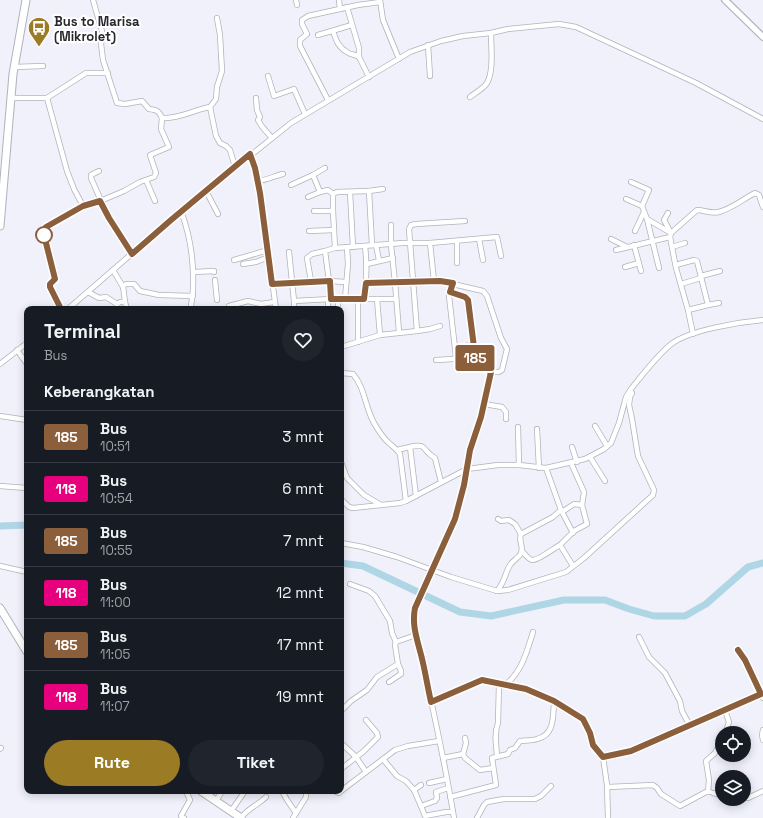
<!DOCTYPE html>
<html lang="id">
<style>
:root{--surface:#171b24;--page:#20242c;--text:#f1f3f6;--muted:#9ea1a6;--line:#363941;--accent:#9b7c25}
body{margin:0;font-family:"Space Grotesk",sans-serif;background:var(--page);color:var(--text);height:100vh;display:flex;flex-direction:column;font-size:15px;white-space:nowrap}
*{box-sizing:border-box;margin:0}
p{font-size:13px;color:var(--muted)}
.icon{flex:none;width:22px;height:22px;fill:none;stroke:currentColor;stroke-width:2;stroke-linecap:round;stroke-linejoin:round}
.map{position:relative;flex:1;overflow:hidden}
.sheet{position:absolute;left:24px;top:306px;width:320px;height:488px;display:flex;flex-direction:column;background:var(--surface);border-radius:8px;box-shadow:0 2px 10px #0003}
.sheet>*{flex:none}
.badge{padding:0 8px;border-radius:3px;font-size:14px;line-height:26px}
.tools{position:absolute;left:715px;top:726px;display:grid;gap:8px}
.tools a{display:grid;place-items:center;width:36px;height:36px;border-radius:50%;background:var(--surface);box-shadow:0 2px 10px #0003;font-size:20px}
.map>.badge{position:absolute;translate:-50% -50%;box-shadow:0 0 0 2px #fff}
h2{padding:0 20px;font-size:15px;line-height:36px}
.round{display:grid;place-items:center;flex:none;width:42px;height:42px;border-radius:21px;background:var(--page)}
.overview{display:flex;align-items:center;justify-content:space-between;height:68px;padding:0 20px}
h1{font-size:19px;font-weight:600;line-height:30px}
.button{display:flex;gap:8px;margin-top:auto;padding:8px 20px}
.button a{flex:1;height:46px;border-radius:24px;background:var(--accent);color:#fff;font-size:16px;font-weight:600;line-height:46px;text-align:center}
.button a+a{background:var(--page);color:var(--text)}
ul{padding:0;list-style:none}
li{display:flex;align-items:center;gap:12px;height:52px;padding:0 20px;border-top:1px solid var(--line)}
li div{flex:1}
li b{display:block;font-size:15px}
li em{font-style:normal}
li .badge{min-width:44px;font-weight:700;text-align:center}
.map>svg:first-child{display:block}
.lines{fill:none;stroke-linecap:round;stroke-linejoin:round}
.river{stroke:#afd6e5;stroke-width:7}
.minor-casing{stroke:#b2b2bc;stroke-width:6}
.tertiary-casing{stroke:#b2b2bc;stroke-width:8}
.primary-casing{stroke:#b2b2bc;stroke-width:9}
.trunk-casing{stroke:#b2b2bc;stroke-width:9}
.minor{stroke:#fff;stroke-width:4.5}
.tertiary{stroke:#fff;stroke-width:5.5}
.primary{stroke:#fff;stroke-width:7}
.trunk{stroke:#fff;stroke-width:7}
.line-casing{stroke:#fff;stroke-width:9}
.line{stroke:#8b5e3c;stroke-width:6}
.stop-dot{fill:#fff;stroke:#8b5e3c;stroke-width:2}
.labels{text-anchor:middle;stroke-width:4;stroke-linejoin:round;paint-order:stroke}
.poi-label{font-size:13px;font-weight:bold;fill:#28282c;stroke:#fff;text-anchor:start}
</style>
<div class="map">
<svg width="763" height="818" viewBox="0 0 763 818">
<rect width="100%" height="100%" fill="#f1f1fc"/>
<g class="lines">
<g class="river">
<polyline points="0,526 27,525"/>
<polyline points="341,563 363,566 460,612 491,616 564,600 605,600 629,609 654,616 685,616 706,604 748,567 763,563"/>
</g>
<g class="minor-casing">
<g id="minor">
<path d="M93,0L103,35L101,44L103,60L117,103L125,104L142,101L149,109C157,110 159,111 162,118C179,119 193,110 210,107"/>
<polyline points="296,0 297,5"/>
<polyline points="339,0 340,9"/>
<polyline points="380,0 383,20 399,59"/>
<polyline points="347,7 359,48 359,57 369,77"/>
<polyline points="217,18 220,35 222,71 217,87 216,99 210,107 216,136 220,143 226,146 230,150 235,167"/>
<path d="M333,31C336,40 338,47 347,52C350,55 355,54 359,57"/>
<polyline points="318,35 352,25"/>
<polyline points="428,45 430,76"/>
<polyline points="14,67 43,66"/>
<polyline points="268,76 274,96 294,89 305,114"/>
<path d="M470,97C475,93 483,89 487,83C494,71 491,47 491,33"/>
<polyline points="11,98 47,98 86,73 108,73"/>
<polyline points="47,98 67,171 74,189 83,206"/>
<path d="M256,98L257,110L260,117L258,120C262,128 266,131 271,137"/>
<polyline points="328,100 300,46 300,40 307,34 302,24 302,20 308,16 358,5 380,2"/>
<polyline points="250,154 255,168 262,206 276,309"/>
<polyline points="325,168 313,175 320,192 328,190 333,194"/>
<polyline points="99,171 91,175 91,178 106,212 132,254"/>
<polyline points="146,180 155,201"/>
<path d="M258,181C267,180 274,176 283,174"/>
<polyline points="631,182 649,190 642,206 647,219 671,233"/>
<polyline points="291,185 313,175"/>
<polyline points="206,191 218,214"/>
<polyline points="350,192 353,247"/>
<polyline points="308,197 320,192"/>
<polyline points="626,199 642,206"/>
<path d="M181,211C190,235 194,261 193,287C193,295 191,302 191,309"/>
<polyline points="314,211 333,211"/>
<polyline points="668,213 664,220 671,233"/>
<polyline points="647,219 659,268"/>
<polyline points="391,225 391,245 395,282 434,281"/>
<polyline points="309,231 334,230"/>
<polyline points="635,231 644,212"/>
<polyline points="479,239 483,260"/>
<polyline points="611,239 627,247"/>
<polyline points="430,243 434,281 440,281 483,291 487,296 501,338 507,349 502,370 499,372 491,372"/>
<polyline points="372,245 369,191 383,189"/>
<polyline points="376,245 379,260"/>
<polyline points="634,245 641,271"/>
<polyline points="672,247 685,243"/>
<polyline points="335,248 333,211 333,194 337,192 369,191"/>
<polyline points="616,250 670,237"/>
<polyline points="289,252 294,301 331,299"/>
<polyline points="234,260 268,250"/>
<polyline points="457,263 457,241"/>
<polyline points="243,264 256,262 269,257"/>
<polyline points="367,264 393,258"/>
<polyline points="676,265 694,260 697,261 708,305 688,310"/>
<polyline points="625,267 639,263"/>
<polyline points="113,270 123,287"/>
<polyline points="194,272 214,271 214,272"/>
<polyline points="701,276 720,271"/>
<polyline points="215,280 217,300"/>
<polyline points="311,281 307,258 312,254 325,251"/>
<polyline points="346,282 329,281 331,299 396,299"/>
<polyline points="366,283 395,282 399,332"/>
<path d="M453,283L449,292L465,297L468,300L476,363L478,366L486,368L491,372L481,417L470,450L464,485L455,519L415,608C411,629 420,648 424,668C435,718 446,768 454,818"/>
<polyline points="272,284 329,281 325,251 335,248 403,243 430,243 497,237 501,256"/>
<polyline points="681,284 701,278"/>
<polyline points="88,292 99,298 106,297 117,304 117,309"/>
<polyline points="345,299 348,264 347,247"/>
<path d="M364,299C367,281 367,264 365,246"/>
<polyline points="377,299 380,335"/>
<polyline points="294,301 294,309"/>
<polyline points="125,302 127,309"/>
<polyline points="117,304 120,302 125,302 123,286 126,284 134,284 140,291 159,295 193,296"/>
<polyline points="708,305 719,303"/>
<polyline points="61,309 50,287 50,284 55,279 44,235 44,229 52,223 83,206 98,202 124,191 140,182 154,177 156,173 150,155 169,147 161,129 162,118"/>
<polyline points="68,309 181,211 291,123 410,52 441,41 463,36 491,33 508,29 559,24 576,27 696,83 763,119"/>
<polyline points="228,309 229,306 248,301 261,304 274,302"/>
<polyline points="328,309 328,300"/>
<polyline points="338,309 338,299"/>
<polyline points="440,326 430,329 417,331 409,229 411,225 416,224 465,221"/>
<path d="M693,334L688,310L676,268L670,237L671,233L697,210C704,210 711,214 719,212C733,208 743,199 755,193L759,195L763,207"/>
<polyline points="358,342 358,299"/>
<polyline points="341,347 380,335 417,331"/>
<polyline points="456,347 474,345"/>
<polyline points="17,350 27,364"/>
<polyline points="436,360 453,359 456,357 449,296 449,292"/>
<polyline points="0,364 27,343"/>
<path d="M341,373L353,374C365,388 365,407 374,423C378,430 383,438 389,443C393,447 397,449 400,454L406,501"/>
<polyline points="484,404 502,407 506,412 506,419"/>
<polyline points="0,416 27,420"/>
<polyline points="595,426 607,446"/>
<polyline points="518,427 519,465"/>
<polyline points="537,429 539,468"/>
<polyline points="410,447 416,496"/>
<polyline points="572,447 577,462"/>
<path d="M397,450C403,449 419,443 423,447C428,452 428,454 435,458L441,482"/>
<polyline points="590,457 605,481"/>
<polyline points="341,462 347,478 364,495 381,505"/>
<polyline points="571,463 584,492 582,505 587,524 574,531 560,545 573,566"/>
<polyline points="0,486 27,488"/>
<path d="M341,499L349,507L353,508L400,503L406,501L467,469L498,465H519L546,468L585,459L604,449L611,443L619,423L626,397L631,389C643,374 656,357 670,345C688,330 740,322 763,320"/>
<polyline points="561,510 573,533"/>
<polyline points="562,512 574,504 582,505"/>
<polyline points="521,534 553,517 561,510 546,468"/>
<path d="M341,543L363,547L397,557L451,577L497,591C505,582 505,573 510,565C513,560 519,558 521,553C524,546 518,541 521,534L515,524L509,520L501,521L498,519"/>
<polyline points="27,545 27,546"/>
<path d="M522,551C525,554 528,559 532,560C538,561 554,548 560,545"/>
<polyline points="0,566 27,572"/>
<polyline points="350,584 369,591 375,596 390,621 392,633 396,642"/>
<polyline points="497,591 508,590 566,572 584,558 653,495 654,490 638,456 632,419 629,405 630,397 632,393"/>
<polyline points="738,650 745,660 763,698"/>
<polyline points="389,682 401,674 401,671 398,664"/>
<path d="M505,685C522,672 527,651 533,632"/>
<polyline points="431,702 455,693 479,681 485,680 526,689 535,692 559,704 583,719 590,733 593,745 603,757 607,785 608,818"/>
<polyline points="725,710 729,722 727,728 728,733"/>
<polyline points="341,711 351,701 367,690 377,677 398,664 395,645 396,642 416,635"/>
<polyline points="690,726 763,693"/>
<polyline points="763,730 762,735 763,740"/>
<polyline points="465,738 466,743 463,754 465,758 480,770 493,768"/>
<polyline points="341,743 356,757 366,772"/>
<polyline points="0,749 1,748"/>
<path d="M497,755C496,745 494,733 498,723L499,684"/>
<polyline points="603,757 631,751 690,726 682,711 680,701 665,673 649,657 639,637"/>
<polyline points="443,758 463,754"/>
<polyline points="383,759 392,770 397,776 406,781 414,790 421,806 435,801 437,798 436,792 448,788"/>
<polyline points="341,769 364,751 378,737 377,733 366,720"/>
<polyline points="429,783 447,779"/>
<polyline points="608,787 653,785 657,788 661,794 680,806 706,792 710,792"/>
<polyline points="414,790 421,785"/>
<polyline points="282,791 287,800 296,813"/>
<polyline points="334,791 339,793 341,791 395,750 408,746 439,741"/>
<polyline points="708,792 709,780 706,761 715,753 717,749 722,747"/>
<polyline points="713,793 722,795"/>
<path d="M450,797L496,785L492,758L508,754L510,750L515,748L520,741C526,740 532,741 537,739C555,735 553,716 554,701"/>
<polyline points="744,798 748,798 763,791"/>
<polyline points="726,799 731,802 739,799"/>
<polyline points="216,801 222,791"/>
<polyline points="421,806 425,816 446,812 453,812"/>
<polyline points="231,811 245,791"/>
<polyline points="184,818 181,816 190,800 186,791"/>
<path d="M241,818C247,809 258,805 266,797"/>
<polyline points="293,818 306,797 306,791"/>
<polyline points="477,818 484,805 487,802 504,799 535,799 541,796 551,786"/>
</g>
</g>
<g class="tertiary-casing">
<polyline id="tertiary" points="725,0 763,37"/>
</g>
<g class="primary-casing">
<g id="primary">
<polyline points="0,608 27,652"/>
<polyline points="201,791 241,818"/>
</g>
</g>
<g class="trunk-casing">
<polyline id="trunk" points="0,226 13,74 26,0"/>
</g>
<use href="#minor" class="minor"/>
<use href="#tertiary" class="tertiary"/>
<use href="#primary" class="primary"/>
<use href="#trunk" class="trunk"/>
</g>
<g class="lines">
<g class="line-casing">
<path id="line" d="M61,309L50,287V284L55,279L44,235V230L46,227L83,206L100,201L109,218L132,254L171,220L250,154L255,168L260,193L272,284L330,281L331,299H364L366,283L440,281L453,283L450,292L465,297L468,300L476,363C479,368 486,368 491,372L481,417L470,450L464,485L455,519L415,608C411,627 419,644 423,663C426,676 428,689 431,702L482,680L526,689L554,701L583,719L590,733L593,745L603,757L631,751L761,694L745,660L738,650"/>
</g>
<use href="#line" class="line"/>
</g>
<defs>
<g id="bus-pin" transform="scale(1.15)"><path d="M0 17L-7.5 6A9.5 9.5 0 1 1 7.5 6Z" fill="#9b7c25" stroke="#fff"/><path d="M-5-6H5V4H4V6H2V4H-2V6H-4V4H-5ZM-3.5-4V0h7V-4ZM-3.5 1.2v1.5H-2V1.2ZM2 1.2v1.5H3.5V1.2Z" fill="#fff"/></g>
</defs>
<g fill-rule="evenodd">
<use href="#bus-pin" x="39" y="28"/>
</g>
<circle class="stop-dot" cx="44" cy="235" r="8"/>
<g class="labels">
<g class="poi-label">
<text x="54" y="26">Bus to Marisa<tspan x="54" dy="15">(Mikrolet)</tspan></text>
</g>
</g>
</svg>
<div class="tools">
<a><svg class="icon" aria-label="locate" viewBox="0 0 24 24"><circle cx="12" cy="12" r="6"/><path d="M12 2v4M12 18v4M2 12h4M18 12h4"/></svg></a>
<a><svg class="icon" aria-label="layers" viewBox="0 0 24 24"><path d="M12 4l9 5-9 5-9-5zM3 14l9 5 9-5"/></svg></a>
</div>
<b class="badge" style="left:475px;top:358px;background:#8b5e3c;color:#fff">185</b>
<section class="sheet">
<div class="overview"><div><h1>Terminal</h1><p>Bus</p></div><a class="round"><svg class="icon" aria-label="heart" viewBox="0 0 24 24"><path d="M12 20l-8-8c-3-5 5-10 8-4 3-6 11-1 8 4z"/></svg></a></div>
<h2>Keberangkatan</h2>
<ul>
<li><span class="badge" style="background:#8b5e3c;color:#fff">185</span><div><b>Bus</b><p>10:51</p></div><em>3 mnt</em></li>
<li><span class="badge" style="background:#e6007e;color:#fff">118</span><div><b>Bus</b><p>10:54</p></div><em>6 mnt</em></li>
<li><span class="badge" style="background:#8b5e3c;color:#fff">185</span><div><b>Bus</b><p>10:55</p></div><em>7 mnt</em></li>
<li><span class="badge" style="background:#e6007e;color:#fff">118</span><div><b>Bus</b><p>11:00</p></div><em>12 mnt</em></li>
<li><span class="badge" style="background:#8b5e3c;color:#fff">185</span><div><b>Bus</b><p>11:05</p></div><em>17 mnt</em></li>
<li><span class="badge" style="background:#e6007e;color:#fff">118</span><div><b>Bus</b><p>11:07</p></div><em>19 mnt</em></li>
</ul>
<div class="button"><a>Rute</a><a>Tiket</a></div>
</section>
</div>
